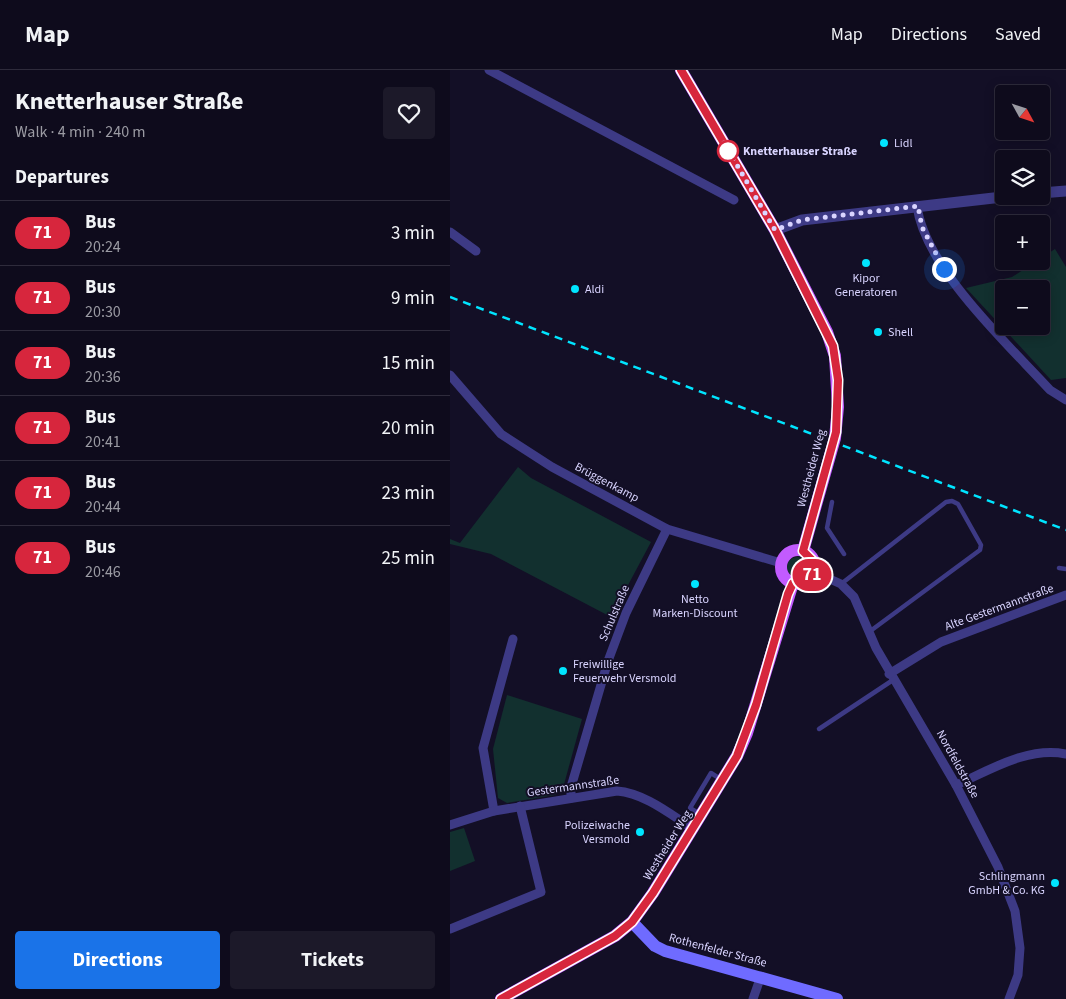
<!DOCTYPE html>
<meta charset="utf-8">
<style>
:root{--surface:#0e0b1c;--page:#1c1929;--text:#f1f3f6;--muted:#9b9ba3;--line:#2e2b3b;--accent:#1a73e8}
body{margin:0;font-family:"Source Sans 3",sans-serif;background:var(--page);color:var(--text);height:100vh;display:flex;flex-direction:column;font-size:19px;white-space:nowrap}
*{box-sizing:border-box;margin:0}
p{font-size:16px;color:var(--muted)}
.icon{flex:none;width:28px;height:28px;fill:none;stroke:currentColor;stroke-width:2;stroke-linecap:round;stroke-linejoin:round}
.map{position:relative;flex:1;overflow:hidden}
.details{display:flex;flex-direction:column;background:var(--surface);width:450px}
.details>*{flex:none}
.badge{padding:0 10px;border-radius:16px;font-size:18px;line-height:32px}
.needle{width:32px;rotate:130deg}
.tools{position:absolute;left:545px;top:15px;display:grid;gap:10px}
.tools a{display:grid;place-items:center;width:55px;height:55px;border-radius:5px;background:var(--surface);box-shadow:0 2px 12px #0003,0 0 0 1px var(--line);font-size:25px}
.you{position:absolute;width:25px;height:25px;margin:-12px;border:4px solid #fff;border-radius:50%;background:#1a73e8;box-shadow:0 0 0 8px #1a73e833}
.map>.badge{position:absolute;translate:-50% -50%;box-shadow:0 0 0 2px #fff}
h2{padding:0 15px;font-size:19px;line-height:45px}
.round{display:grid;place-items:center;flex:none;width:52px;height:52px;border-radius:5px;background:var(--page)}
.summary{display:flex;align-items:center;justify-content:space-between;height:85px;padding:0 15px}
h1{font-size:24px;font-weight:700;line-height:38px}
.cta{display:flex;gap:10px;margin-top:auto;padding:10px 15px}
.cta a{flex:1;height:58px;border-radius:5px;background:var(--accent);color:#fff;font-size:20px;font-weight:700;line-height:58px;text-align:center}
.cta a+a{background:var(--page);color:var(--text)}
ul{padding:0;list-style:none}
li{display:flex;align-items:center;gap:15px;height:65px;padding:0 15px;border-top:1px solid var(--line)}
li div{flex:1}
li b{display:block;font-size:19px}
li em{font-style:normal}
li .badge{min-width:55px;font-weight:700;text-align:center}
header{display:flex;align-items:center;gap:30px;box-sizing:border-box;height:70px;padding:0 25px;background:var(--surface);border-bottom:1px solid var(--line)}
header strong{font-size:24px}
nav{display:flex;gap:28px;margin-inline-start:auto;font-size:18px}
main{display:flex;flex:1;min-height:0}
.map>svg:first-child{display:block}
.green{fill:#12302f;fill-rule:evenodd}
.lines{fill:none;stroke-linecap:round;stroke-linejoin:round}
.service{stroke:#3d3a85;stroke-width:4.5}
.minor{stroke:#3d3a85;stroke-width:9}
.tertiary{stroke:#3d3a85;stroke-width:11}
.secondary{stroke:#6f6bff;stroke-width:12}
.primary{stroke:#c25bff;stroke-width:12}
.rail{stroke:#00e5ff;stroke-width:2.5;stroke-dasharray:8 6;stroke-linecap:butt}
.line-casing{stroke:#fff;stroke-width:11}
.line{stroke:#d7263d;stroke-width:8}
.walk{stroke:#d9d4ff;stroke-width:5;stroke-dasharray:0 9}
.poi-dot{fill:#00e5ff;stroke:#130f26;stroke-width:2}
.stop-dot{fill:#fff;stroke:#d7263d;stroke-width:2.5}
.labels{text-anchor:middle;stroke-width:4;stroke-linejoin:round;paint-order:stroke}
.poi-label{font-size:12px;fill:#d9d4ff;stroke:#130f26;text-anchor:start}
.stop-label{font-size:12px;font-weight:bold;fill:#d9d4ff;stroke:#130f26;text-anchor:start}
.street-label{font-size:12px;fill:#d9d4ff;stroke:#130f26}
</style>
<header>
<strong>Map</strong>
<nav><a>Map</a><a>Directions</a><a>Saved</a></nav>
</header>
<main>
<section class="details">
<div class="summary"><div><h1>Knetterhauser Straße</h1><p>Walk · 4 min · 240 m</p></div><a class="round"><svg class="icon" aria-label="heart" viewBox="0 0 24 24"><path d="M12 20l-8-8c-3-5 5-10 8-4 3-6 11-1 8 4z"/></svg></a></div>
<h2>Departures</h2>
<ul>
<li><span class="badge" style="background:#d7263d;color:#fff">71</span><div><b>Bus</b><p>20:24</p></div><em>3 min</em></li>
<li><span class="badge" style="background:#d7263d;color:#fff">71</span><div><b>Bus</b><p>20:30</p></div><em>9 min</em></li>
<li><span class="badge" style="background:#d7263d;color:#fff">71</span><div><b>Bus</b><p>20:36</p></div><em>15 min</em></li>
<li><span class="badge" style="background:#d7263d;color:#fff">71</span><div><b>Bus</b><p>20:41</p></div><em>20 min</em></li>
<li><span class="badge" style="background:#d7263d;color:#fff">71</span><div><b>Bus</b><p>20:44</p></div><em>23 min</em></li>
<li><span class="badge" style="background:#d7263d;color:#fff">71</span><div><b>Bus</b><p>20:46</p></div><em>25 min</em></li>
</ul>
<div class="cta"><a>Directions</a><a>Tickets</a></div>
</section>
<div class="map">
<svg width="616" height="929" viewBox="0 0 616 929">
<rect width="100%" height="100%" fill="#130f26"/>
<g class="green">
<path d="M605,179L616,197V308L601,310L516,218L562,207L587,191H591V188ZM554,219H591V256H554Z"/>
<polygon points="68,397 81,408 201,472 161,547 41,484 0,474 0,469 10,473"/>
<circle cx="347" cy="497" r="10"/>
<polygon points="57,625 132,649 113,718 105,725 57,733 48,728 43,679"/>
<polygon points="14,758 25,791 0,801 0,762"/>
</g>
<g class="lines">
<g class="service">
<polyline points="382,432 377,458 394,484"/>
<polyline points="609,498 616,499"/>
<polyline points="391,514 496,432 502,431 508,434 531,475 530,480 419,562"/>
<polyline points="369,659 443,610"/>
<polyline points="250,744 240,738 261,703 272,710"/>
</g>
<g class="minor">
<polyline points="39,0 284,130"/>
<path d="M467,136C475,198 558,274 600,320L616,330"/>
<polyline points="0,162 26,181"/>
<polyline points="0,305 51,364 102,397 217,459 331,493"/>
<polyline points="364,502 391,514 404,527 426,578 506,715 548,797 565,841 570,878 568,905 559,929"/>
<polyline points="439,604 491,572 616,525"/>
<path d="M506,715C540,700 578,676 616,684"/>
<polyline points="121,728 121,717 158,591 176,543 217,459"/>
<polyline points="44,741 33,678 63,569"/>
<path d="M0,755L44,741L167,721C194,723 220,744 242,758"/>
<polyline points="0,859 91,822 70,736"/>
<polyline points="303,929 311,906"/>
</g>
<g class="tertiary">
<polyline points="591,123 616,121"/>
<polyline points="325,160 352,150 561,126"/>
</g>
<polyline class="secondary" points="182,852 205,876 215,881 387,929"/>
<g class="primary">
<polyline points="231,0 325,160 377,262 385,286 388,337 385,368 353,481"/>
<circle cx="348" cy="497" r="17"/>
<polyline points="51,929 165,866 182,852 203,823 287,686 297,663 343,513"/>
</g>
<polyline class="rail" points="0,227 616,460"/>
</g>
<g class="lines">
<g class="line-casing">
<polyline id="line" points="51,929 165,866 182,852 203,823 287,686 306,635 338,524 343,513 356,512 364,502 364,492 353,481 386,362 388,310 383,276 325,160 231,0"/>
</g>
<use href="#line" class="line"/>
<polyline class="walk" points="278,81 274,73 325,160 352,150 468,136 472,157 494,199"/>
</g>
<g class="poi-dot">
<circle cx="434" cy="73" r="5"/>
<circle cx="416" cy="193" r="5"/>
<circle cx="125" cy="219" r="5"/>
<circle cx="428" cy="262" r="5"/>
<circle cx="245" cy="514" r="5"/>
<circle cx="113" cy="601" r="5"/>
<circle cx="190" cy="762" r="5"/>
<circle cx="605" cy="813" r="5"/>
</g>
<circle class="stop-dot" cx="278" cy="81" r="10"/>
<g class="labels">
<g class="poi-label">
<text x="444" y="77">Lidl</text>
<text x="416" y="212" text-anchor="middle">Kipor<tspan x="416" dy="14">Generatoren</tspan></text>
<text x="135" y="223">Aldi</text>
<text x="438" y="266">Shell</text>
<text x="245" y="533" text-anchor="middle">Netto<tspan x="245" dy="14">Marken-Discount</tspan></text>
<text x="123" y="598">Freiwillige<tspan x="123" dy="14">Feuerwehr Versmold</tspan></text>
<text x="180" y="759" text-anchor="end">Polizeiwache<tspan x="180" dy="14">Versmold</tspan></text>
<text x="595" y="810" text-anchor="end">Schlingmann<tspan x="595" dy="14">GmbH &amp; Co. KG</tspan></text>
</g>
<g class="stop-label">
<text x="293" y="85">Knetterhauser Straße</text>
</g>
<g class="street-label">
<text transform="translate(361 398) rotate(-75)" y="4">Westheider Weg</text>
<text transform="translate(157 412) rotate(28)" y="4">Brüggenkamp</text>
<text transform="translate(549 537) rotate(-20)" y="4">Alte Gestermannstraße</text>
<text transform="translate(164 543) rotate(-67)" y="4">Schulstraße</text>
<text transform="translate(508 694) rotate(61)" y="4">Nordfeldstraße</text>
<text transform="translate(123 716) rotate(-8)" y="4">Gestermannstraße</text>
<text transform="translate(217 775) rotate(-58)" y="4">Westheider Weg</text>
<text transform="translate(268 880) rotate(15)" y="4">Rothenfelder Straße</text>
</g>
</g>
</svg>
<div class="tools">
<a><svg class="needle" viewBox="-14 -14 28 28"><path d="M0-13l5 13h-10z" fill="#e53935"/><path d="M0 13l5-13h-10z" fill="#9b9ba3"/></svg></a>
<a><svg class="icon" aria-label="layers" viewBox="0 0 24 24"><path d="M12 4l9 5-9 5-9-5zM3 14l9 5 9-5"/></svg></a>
<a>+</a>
<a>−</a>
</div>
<div class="you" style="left:494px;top:199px"></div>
<b class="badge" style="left:362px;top:505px;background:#d7263d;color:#fff">71</b>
</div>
</main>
